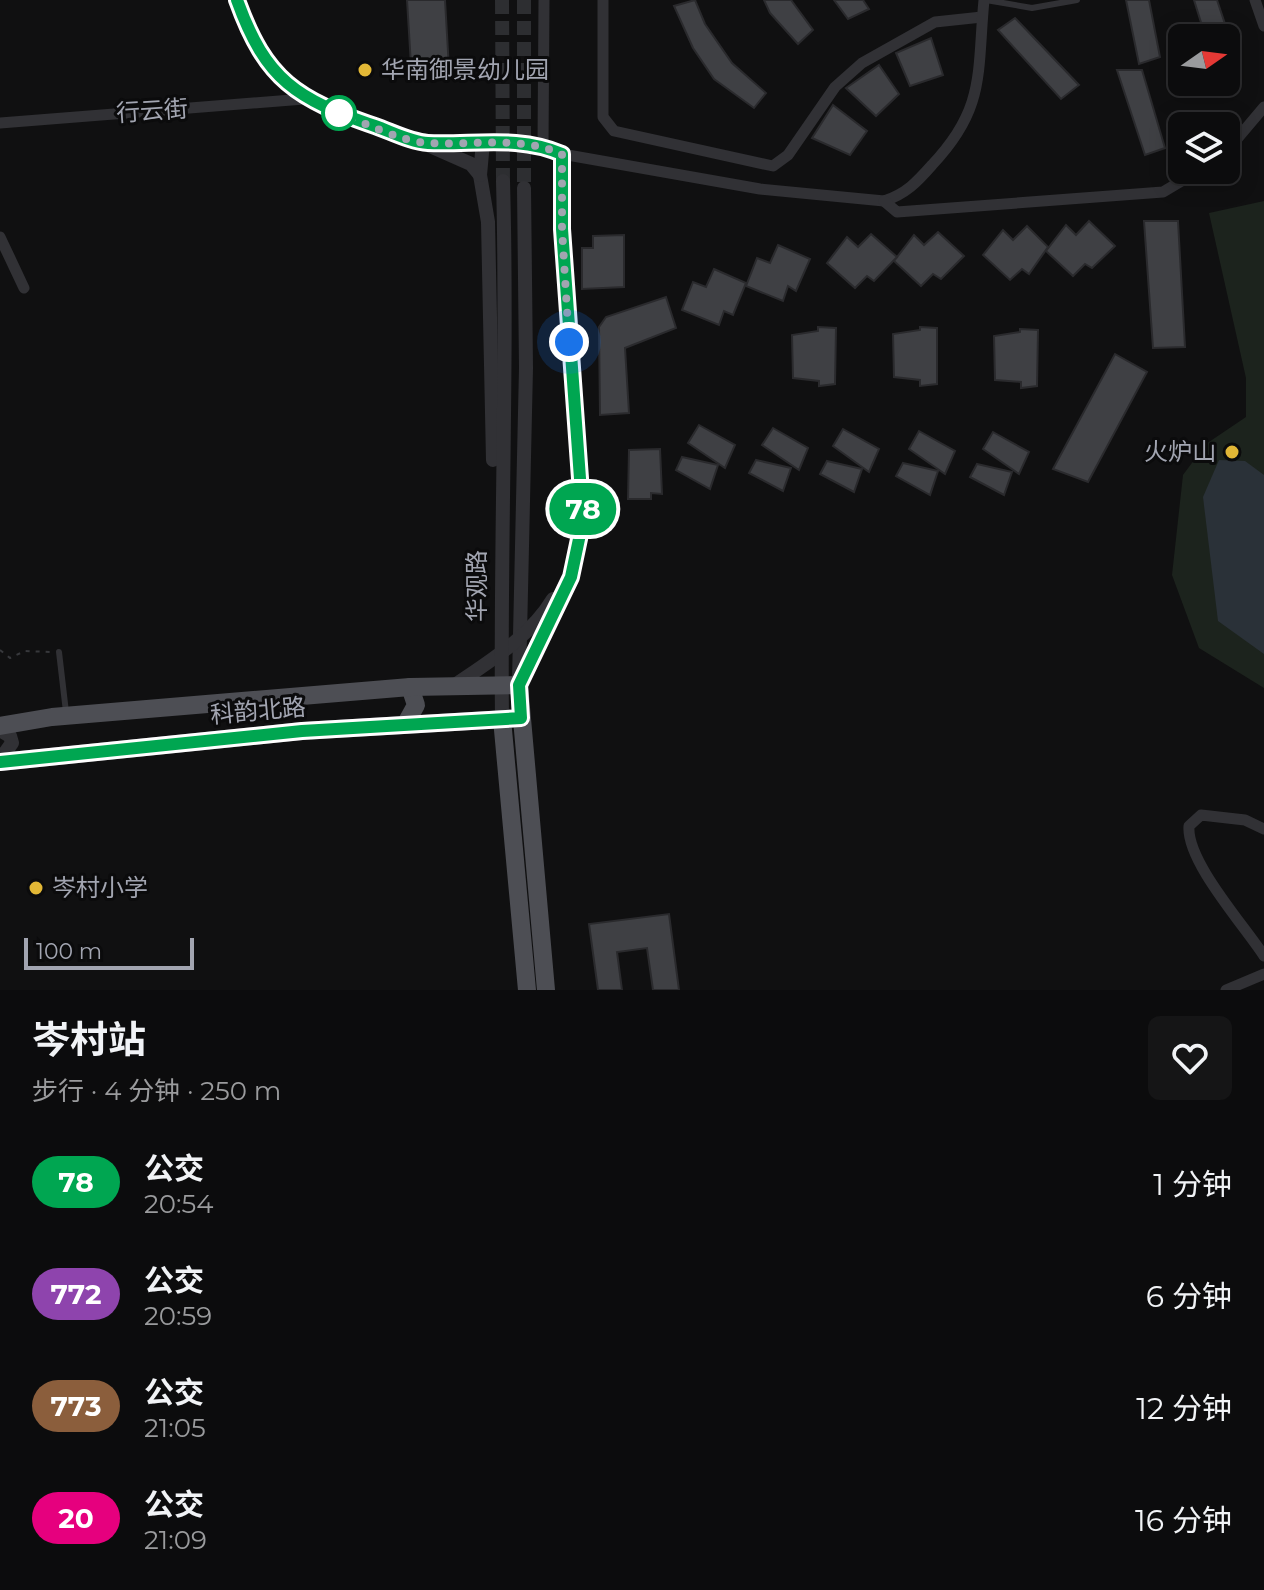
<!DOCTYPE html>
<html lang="zh">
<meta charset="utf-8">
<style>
:root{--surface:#0c0c0d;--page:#151516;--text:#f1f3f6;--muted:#9a9b9d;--line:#2c2c2e}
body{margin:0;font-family:Montserrat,"Noto Sans SC",sans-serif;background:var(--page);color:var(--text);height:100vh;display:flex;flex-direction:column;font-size:30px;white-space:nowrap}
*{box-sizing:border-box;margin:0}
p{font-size:26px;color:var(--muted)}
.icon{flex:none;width:44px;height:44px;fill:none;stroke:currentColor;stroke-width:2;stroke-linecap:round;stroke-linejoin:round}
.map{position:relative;height:990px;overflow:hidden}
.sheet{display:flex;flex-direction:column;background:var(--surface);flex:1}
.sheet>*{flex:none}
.badge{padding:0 16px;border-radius:26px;font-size:28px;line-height:52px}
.needle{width:52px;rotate:76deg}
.fabs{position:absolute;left:1168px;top:24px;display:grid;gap:16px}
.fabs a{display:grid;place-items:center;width:72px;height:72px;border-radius:12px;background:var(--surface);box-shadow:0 4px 20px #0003,0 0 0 2px var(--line);font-size:40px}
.scale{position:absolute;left:24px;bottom:20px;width:170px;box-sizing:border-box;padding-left:8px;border:4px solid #a2a5b1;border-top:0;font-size:22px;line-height:28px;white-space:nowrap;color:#a2a5b1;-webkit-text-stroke:6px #0b0b0c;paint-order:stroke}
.you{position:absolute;width:40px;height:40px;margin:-20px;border:6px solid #fff;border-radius:50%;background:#1a73e8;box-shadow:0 0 0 12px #1a73e833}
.map>.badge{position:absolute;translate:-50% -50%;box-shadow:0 0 0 4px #fff}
.round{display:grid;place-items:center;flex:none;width:84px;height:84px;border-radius:12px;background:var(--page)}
.overview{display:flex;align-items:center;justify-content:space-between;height:136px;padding:0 32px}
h1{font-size:38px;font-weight:700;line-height:60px}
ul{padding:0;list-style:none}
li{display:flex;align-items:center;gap:24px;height:112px;padding:0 32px}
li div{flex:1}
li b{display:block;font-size:30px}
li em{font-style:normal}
li .badge{min-width:88px;font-weight:700;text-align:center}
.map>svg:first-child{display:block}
.green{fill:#1c231d}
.water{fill:#2a3138}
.building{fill:#3f4044;stroke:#2a2a2d;stroke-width:2}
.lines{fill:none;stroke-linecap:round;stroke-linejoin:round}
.tertiary-tunnel{stroke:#2d2e31;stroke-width:14;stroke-dasharray:14 7;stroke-linecap:butt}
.path{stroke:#37383c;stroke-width:2;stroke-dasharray:4 6;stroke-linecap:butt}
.service{stroke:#313135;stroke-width:6}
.minor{stroke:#313135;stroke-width:11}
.tertiary{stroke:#313135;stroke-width:14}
.primary{stroke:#4d4e54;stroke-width:18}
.line-casing{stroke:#fff;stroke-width:18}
.line{stroke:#00a651;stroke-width:12}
.walk{stroke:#a2a5b1;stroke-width:8;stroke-dasharray:0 14.4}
.poi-dot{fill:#e2b736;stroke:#0b0b0c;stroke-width:3}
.stop-dot{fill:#fff;stroke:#00a651;stroke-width:4}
.labels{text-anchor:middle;stroke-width:6;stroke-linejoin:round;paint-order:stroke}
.poi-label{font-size:24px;fill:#a2a5b1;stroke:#0b0b0c;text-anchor:start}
.street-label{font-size:24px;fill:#a2a5b1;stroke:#0b0b0c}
</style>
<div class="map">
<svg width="1264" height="990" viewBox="0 0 1264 990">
<rect width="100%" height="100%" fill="#101011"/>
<polygon class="green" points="1264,201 1264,688 1199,648 1172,575 1183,475 1206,444 1246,417 1246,378 1209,213"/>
<polygon class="water" points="1219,460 1245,461 1264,475 1264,654 1218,621 1203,497"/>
<g class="building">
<polygon points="407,0 445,0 449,69 411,65"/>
<polygon points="695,0 705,24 732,63 766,93 754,108 714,79 693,48 674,6"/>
<polygon points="764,0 791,0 813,30 798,44 770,13"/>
<polygon points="834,0 863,0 869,9 848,19"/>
<polygon points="1126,0 1149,0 1160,57 1139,64"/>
<polygon points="1194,0 1217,0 1225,24 1218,38 1182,38 1203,29"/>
<polygon points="1015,18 1079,85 1061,99 998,30"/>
<polygon points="931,38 943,75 910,86 896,53"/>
<polygon points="879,65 899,94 876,116 846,88"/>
<polygon points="1117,70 1142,70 1165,148 1145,155"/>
<polygon points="833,105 867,131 850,155 812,138"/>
<polygon points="1089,221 1115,246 1092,268 1085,264 1073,276 1046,251 1066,225 1076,235"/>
<polygon points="1144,221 1178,221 1185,347 1153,348"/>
<polygon points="1027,226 1048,247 1029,274 1022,269 1010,280 983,255 1003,230 1013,240"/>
<polygon points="938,232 964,256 941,279 933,274 921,286 894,261 914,235 924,245"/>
<polygon points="871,234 897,257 874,281 867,276 855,288 827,263 847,237 858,247"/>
<polygon points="624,235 624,287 582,289 582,248 593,248 593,236"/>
<polygon points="778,245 810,259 796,291 788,286 783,301 746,286 757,258 770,263"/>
<polygon points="714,269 746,283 733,315 724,311 719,325 682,310 693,282 706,287"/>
<polygon points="666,297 676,328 625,348 629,413 600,415 599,327 606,317"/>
<polygon points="818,327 836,328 835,384 819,386 819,381 793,378 792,335 818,331"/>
<polygon points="920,327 937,328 937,384 920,386 920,380 894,377 893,334 920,330"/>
<polygon points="1020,329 1038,330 1037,386 1021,388 1021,382 995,380 994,336 1020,332"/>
<polygon points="1115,354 1147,372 1088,482 1053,469"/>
<polygon points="699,425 735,445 725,468 688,443"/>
<polygon points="773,428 808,448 799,470 762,445"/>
<polygon points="843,429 879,449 869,472 833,446"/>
<polygon points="919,431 955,451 945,474 909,449"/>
<polygon points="993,432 1029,452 1019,474 983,449"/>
<polygon points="660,449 662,494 651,493 651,499 628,499 629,450"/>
<polygon points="682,457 718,465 710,489 676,470"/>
<polygon points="756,460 791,468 783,491 749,473"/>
<polygon points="827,461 862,469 854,492 820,474"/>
<polygon points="903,463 938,471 930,495 896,476"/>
<polygon points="977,464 1012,472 1004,495 970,477"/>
<polygon points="669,914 679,990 653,990 647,948 617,952 622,990 598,990 589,924"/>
</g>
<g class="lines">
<g class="tertiary-tunnel">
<polyline points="502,0 503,181"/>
<polyline points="524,0 524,188"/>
</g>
<polyline class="path" points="0,650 10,658 25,651 50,652"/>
<g class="service">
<polyline points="986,0 1032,8 1077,0"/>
<polyline points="59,652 66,712"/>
</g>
<g class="minor">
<polyline points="603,0 603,117 614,131 773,166 788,155 835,87 862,63 935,22 982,17"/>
<polyline points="1255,0 1264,26"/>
<polyline points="0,123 304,99"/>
<polyline points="543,146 544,0"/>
<polyline points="1226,152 1264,107"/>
<path d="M562,154L760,189L884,201C906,194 917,182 932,165C986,108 977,73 984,0"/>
<polyline points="884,201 897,212 1163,192 1200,170"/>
<polyline points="0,237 24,288"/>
<path d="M1264,829L1245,820L1201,815L1189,826C1186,861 1244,925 1264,956"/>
<polyline points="1226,990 1264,974"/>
</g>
<g class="tertiary">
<path d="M237,0C267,81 296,99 375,126C391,132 411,142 428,143C474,145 519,135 562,154V229L583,520L571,577L519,685"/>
<polyline points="483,142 480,175 488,222 493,460"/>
<polyline points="428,145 471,164 480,175"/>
<polyline points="519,680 526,368 524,188"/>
<path d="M455,685C490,661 531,636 553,599"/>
<path d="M502,719C500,540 508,360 503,181"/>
<polyline points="0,730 10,736 12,743 0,760"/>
</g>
<g class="primary">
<polyline points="502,719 527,990"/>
<polyline points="405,725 416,705 410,687"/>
<polyline points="0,726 52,717 410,687 519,685 546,990"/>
<polyline points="0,762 302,731 521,718"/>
</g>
</g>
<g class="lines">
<g class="line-casing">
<path id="line" d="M0,762L302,731L521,718L519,685L571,577L583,520L562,229V154C519,135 474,145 428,143C411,142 392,132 375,126C297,99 266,81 237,0"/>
</g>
<use href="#line" class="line"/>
<path class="walk" d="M339,113C365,123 400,141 427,143C473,146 518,135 562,154V229L569,342"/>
</g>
<g class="poi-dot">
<circle cx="365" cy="70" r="8"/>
<circle cx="1232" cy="452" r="8"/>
<circle cx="36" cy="888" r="8"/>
</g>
<circle class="stop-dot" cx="339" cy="113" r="16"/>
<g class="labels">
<g class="poi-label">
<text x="381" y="78">华南御景幼儿园</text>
<text x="1216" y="460" text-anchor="end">火炉山</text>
<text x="52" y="896">岑村小学</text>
</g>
<g class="street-label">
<text transform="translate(152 111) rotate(-4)" y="8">行云街</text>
<text transform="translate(477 586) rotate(-90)" y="8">华观路</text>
<text transform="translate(258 711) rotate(-5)" y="8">科韵北路</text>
</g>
</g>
</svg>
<div class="fabs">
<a><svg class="needle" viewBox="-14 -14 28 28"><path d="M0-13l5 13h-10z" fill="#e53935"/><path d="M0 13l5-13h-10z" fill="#9a9b9d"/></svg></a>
<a><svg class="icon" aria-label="layers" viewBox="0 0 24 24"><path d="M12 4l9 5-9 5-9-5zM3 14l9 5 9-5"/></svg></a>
</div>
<div class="scale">100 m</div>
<div class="you" style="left:569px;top:342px"></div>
<b class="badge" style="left:583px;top:509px;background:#00a651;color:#fff">78</b>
</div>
<section class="sheet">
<div class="overview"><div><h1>岑村站</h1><p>步行 · 4 分钟 · 250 m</p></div><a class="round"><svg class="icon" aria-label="heart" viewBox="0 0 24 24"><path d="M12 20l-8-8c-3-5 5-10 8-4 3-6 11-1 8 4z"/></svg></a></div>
<ul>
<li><span class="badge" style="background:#00a651;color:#fff">78</span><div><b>公交</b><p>20:54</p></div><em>1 分钟</em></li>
<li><span class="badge" style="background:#8e44ad;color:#fff">772</span><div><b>公交</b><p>20:59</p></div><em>6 分钟</em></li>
<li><span class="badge" style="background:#8b5e3c;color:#fff">773</span><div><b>公交</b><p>21:05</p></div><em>12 分钟</em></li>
<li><span class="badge" style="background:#e6007e;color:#fff">20</span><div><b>公交</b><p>21:09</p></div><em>16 分钟</em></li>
</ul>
</section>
